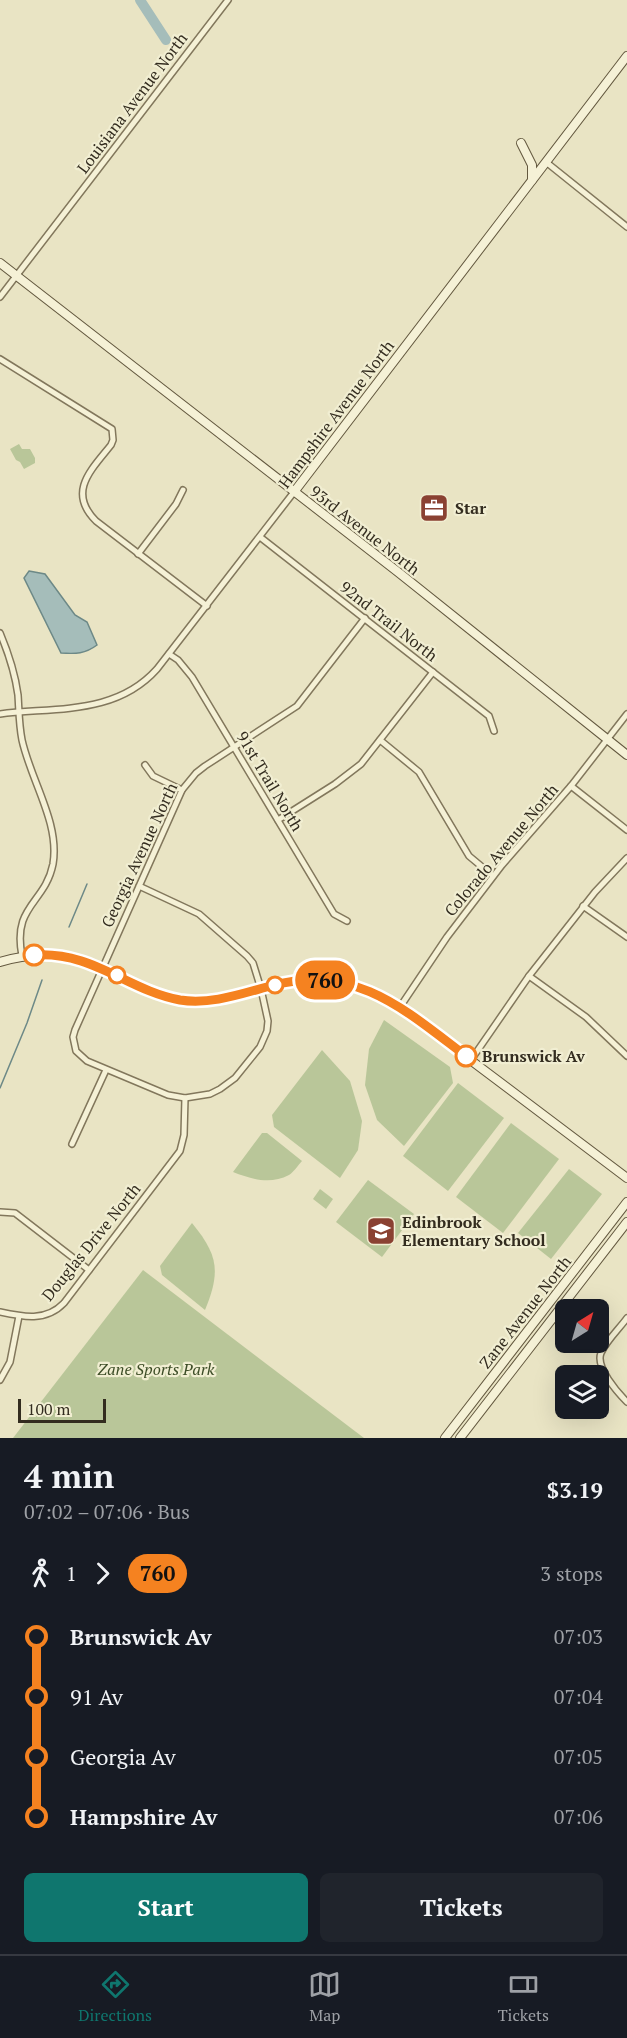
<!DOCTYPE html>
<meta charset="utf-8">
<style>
:root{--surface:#171b24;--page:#20242c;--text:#f1f3f6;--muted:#9ea1a6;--line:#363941;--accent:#0f766e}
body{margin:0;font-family:"PT Serif",serif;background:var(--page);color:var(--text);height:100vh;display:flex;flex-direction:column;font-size:22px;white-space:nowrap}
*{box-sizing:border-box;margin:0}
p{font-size:20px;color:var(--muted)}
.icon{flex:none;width:33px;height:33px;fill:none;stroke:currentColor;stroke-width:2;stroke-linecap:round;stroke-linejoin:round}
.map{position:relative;height:1438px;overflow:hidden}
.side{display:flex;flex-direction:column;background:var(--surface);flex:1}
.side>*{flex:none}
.badge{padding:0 12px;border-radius:20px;font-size:21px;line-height:39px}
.needle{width:39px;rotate:37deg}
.controls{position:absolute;left:555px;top:1299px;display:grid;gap:12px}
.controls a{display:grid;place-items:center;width:54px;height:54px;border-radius:9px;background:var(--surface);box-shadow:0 6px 24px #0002;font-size:30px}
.scale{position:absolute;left:18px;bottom:15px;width:88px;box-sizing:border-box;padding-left:6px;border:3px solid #332c1f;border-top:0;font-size:16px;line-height:21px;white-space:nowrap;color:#332c1f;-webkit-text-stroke:4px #f1eed2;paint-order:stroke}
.map>.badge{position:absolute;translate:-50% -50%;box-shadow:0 0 0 3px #fff}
.legs{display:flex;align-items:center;gap:9px;height:66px;padding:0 24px;font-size:20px}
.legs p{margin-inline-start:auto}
.overview{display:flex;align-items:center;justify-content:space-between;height:102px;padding:0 24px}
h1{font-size:33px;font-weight:800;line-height:45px}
.button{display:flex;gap:12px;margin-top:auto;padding:12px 24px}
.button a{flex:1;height:69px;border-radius:9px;background:var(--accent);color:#fff;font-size:24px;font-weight:800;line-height:69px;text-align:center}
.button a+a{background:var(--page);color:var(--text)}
ul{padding:0 24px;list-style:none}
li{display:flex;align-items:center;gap:21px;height:60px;font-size:22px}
li i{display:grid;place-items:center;width:9px;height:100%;margin:0 8px;background:currentColor}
li i::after{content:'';width:15px;height:15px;margin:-8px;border:4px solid;border-radius:50%;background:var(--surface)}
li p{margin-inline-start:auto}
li:first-child i{background:linear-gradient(#0000 50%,currentColor 0)}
li:last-child i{background:linear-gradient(currentColor 50%,#0000 0)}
.dock{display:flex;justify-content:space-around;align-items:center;height:84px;border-top:2px solid var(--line);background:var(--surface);font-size:16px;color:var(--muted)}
.dock a{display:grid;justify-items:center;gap:3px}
.dock .selected{color:var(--accent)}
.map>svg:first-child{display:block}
.green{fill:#b9c699}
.water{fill:#a5bdba;stroke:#6d8987;stroke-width:1.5}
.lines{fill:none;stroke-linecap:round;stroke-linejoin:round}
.stream{stroke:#6d8987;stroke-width:1.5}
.river{stroke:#a5bdba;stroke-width:10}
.street-casing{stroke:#82775c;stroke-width:8}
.secondary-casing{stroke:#63583f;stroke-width:10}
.street{stroke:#f5f1d6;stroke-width:5}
.secondary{stroke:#f5f1d6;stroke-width:8}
.line-1-casing{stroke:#fff;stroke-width:14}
.line-1{stroke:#f58220;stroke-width:9}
.stop-1-dot{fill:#fff;stroke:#f58220;stroke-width:3}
.labels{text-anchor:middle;stroke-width:4.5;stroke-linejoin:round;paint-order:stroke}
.street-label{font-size:16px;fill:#332c1f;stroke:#f1eed2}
.poi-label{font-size:16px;font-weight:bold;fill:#332c1f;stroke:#f1eed2;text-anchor:start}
.stop-label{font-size:16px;font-weight:bold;fill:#332c1f;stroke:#f1eed2;text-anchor:start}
.park-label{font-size:16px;font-style:italic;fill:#3d4d27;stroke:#f1eed2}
</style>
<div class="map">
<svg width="627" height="1438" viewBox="0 0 627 1438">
<rect width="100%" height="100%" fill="#e9e4c4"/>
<g class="green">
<polygon points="19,444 22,449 30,449 35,458 35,463 24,469 20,462 16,460 10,449"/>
<polygon points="384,1020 450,1067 453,1083 404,1146 377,1120 365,1085 369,1049"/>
<polygon points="322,1050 350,1081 362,1121 358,1150 340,1178 274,1127 272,1115"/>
<polygon points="458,1083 504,1118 448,1191 403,1156"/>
<polygon points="511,1123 559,1159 503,1233 456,1197"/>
<path d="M262,1133H267L302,1161C298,1165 294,1172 289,1175C270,1185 251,1179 233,1172Z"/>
<polygon points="569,1169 602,1194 551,1259 518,1233"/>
<polygon points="368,1180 414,1214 382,1257 336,1222"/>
<polygon points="320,1189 333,1199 326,1209 313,1199"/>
<path d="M192,1223C218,1255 221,1271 205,1310L162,1275L160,1266Z"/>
<polygon points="143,1270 364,1438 13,1438"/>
</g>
<path class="water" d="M29,571L45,574L75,615L87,622L97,645C85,654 76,654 61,653L24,578Z"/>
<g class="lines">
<g class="stream">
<polyline points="69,927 87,884"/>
<polyline points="0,1088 27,1023 42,980"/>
</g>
<polyline class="river" points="140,0 166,40"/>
<g class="street-casing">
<g id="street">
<polyline points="546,162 627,227"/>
<polyline points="0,297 228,0"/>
<path d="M0,359L112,429L113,440L111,445C91,470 67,492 96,521L207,606"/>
<polyline points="260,537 489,716 494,731"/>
<polyline points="138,554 176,504 183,490"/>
<path d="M0,633C8,652 15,673 18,695C19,710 19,725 22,740C31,781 60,823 53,864C45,904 12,905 22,956"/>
<polyline points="169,654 178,660 192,677 334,914 347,921"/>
<path d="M0,714C56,707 116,715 157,669L294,492"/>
<polyline points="380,740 419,772 469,856 493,876"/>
<polyline points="145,765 153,776 182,790"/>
<polyline points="571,786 627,830"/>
<polyline points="278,820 335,784 361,764 433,672"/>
<polyline points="139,886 199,914 247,956 253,963 261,989 268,1021 267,1031 260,1047 235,1078 220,1089 210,1094 185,1098 168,1095 87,1061 76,1051 73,1037 75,1030 182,790 196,773 205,766 297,706 365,618"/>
<polyline points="583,906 627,937"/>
<polyline points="529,976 586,1017 627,1056"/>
<polyline points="400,1007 447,937 502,865 571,786 627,714"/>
<polyline points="471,1060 529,976 595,892 627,858"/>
<polyline points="72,1144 106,1070"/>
<polyline points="0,1212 15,1213 89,1270"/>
<path d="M0,1312C23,1317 46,1322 64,1303L180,1151L184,1135L185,1098"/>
<path d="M627,1318C619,1329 606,1341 601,1353C595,1367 618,1393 627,1402"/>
<polyline points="0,1380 10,1362 19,1316"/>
</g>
</g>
<g class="secondary-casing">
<g id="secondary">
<polyline points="521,143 532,165 532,180"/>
<polyline points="0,263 398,572 627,755"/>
<polyline points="294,492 627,56"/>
<path d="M0,962C54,945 87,962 136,984C151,991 166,998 183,1000C208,1003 232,997 256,990C313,975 348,974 400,1007L627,1178"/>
<polyline points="445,1438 627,1202"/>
<polyline points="460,1438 627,1222"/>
</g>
</g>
<use href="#street" class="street"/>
<use href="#secondary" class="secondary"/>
</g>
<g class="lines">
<g class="line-1-casing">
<path id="line-1" d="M34,955C93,951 127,990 180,1000C212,1005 243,993 274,985C356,964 405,1010 466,1056"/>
</g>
<use href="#line-1" class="line-1"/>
</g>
<defs>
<g id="office-square" transform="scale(1.5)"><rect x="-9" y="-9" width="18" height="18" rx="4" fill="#8a4132" stroke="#f1eed2"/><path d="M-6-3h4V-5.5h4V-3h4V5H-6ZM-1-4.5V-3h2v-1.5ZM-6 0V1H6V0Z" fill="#fff"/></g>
<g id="school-square" transform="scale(1.5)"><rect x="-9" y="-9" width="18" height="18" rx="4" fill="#8a4132" stroke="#f1eed2"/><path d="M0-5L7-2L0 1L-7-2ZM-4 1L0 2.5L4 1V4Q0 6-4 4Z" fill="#fff"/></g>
</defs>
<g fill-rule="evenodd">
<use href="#office-square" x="434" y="508"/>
<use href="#school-square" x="381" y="1231"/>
</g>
<g class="stop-1-dot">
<circle cx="34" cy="955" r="10"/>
<circle cx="117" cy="975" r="8"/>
<circle cx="275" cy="985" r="8"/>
<circle cx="466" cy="1056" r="10"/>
</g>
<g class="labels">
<g class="street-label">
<text transform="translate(132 103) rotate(-53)" y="6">Louisiana Avenue North</text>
<text transform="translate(336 414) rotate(-53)" y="6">Hampshire Avenue North</text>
<text transform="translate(365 530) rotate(38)" y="6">93rd Avenue North</text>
<text transform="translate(389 621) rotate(38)" y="6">92nd Trail North</text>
<text transform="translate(270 781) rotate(59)" y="6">91st Trail North</text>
<text transform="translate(501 850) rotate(-50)" y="6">Colorado Avenue North</text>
<text transform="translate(139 855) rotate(-65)" y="6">Georgia Avenue North</text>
<text transform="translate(91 1242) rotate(-51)" y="6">Douglas Drive North</text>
<text transform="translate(525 1312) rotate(-52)" y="6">Zane Avenue North</text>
</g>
<g class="poi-label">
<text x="455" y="514">Star</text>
<text x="402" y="1228">Edinbrook<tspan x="402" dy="18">Elementary School</tspan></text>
</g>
<g class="stop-label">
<text x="482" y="1062">Brunswick Av</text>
</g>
<g class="park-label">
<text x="156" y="1375">Zane Sports Park</text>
</g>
</g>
</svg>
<div class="controls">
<a><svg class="needle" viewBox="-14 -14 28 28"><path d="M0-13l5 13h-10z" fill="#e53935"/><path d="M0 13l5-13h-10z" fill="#9ea1a6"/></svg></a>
<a><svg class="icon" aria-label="layers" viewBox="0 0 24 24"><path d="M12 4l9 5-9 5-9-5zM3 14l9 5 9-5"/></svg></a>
</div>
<div class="scale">100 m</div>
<b class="badge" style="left:325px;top:980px;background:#f58220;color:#111">760</b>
</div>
<section class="side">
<div class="overview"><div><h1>4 min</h1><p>07:02 – 07:06 · Bus</p></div><b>$3.19</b></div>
<div class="legs"><svg class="icon" aria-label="walk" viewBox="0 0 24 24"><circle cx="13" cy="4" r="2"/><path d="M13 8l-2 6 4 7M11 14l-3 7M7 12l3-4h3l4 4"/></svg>1<svg class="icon" aria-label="forward" viewBox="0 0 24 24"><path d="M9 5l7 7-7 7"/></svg><b class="badge" style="background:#f58220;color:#111">760</b><p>3 stops</p></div>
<ul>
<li><i style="color:#f58220"></i><b>Brunswick Av</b><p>07:03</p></li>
<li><i style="color:#f58220"></i><span>91 Av</span><p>07:04</p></li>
<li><i style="color:#f58220"></i><span>Georgia Av</span><p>07:05</p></li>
<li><i style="color:#f58220"></i><b>Hampshire Av</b><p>07:06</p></li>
</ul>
<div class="button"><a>Start</a><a>Tickets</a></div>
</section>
<nav class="dock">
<a class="selected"><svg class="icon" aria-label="directions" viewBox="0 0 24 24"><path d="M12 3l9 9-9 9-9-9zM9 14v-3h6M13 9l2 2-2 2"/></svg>Directions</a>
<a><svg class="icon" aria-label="map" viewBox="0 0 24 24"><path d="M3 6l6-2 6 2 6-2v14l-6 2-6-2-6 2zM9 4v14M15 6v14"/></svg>Map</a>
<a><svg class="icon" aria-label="tickets" viewBox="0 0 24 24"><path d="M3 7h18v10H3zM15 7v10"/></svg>Tickets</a>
</nav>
